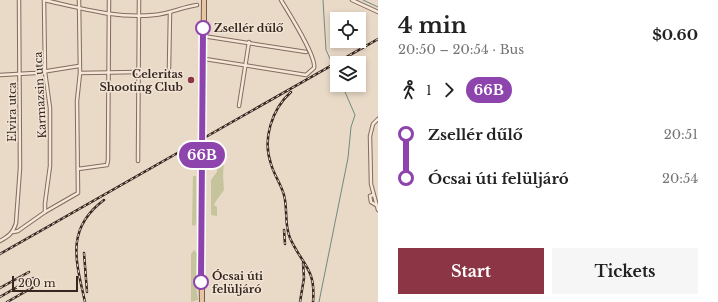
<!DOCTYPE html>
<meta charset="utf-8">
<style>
:root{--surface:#fff;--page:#f6f6f6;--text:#222;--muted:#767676;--accent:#8b3545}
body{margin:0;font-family:"Libre Baskerville",serif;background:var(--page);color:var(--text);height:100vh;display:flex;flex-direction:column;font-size:15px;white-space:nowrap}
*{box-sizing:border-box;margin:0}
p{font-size:13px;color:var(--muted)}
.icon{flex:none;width:22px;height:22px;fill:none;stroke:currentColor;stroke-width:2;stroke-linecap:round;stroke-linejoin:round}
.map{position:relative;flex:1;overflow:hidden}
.details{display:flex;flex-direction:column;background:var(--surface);width:340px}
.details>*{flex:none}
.badge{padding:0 8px;border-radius:13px;font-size:14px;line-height:26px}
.tools{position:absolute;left:330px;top:12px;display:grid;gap:8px}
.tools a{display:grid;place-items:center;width:36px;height:36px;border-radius:0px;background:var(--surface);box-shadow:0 2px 6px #0003;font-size:20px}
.scale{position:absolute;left:12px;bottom:10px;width:66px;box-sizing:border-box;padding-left:4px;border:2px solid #352720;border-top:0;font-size:11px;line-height:14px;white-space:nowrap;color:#352720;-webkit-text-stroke:3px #f1e4d5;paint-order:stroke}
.map>.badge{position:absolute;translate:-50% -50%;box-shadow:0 0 0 2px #fff}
.legs{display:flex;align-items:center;gap:6px;height:44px;padding:0 20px;font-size:13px}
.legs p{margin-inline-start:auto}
.headline{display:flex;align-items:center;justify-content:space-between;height:68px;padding:0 20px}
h1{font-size:22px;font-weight:700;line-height:30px}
.primary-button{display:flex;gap:8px;margin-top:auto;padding:8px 20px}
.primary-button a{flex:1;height:46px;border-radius:0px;background:var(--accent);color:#fff;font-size:16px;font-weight:700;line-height:46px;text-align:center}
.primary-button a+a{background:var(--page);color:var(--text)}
ul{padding:0 20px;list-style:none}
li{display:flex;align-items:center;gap:14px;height:44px;font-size:15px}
li i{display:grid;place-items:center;width:6px;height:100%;margin:0 5px;background:currentColor}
li i::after{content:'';width:10px;height:10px;margin:-5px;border:3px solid;border-radius:50%;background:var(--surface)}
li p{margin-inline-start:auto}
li:first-child i{background:linear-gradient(#0000 50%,currentColor 0)}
li:last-child i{background:linear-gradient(currentColor 50%,#0000 0)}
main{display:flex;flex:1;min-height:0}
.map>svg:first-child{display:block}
.green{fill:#c6c49c}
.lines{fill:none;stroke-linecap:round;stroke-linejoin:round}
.stream{stroke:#6f8b7f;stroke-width:1}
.street-casing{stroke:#836b5e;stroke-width:4.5}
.primary-casing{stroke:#513b32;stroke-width:6}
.street{stroke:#f5e8d9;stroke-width:2.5}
.primary{stroke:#e8c6a3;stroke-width:4.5}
.rail-casing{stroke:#352720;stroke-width:2.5}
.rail{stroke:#f1e4d5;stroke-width:1;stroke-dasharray:3;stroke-linecap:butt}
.primary-bridge-casing{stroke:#513b32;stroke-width:6;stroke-linecap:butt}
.primary-bridge{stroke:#e8c6a3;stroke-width:4.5}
.line-1-casing{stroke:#fff;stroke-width:9}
.line-1{stroke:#8e44ad;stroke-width:6}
.stop-1-dot{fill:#fff;stroke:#8e44ad;stroke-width:2}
.poi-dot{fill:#8b3545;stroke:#f1e4d5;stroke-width:1.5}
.labels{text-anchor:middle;stroke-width:3;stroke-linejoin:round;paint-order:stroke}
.stop-label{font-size:11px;font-weight:bold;fill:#352720;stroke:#f1e4d5;text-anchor:start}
.poi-label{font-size:11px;font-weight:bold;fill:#352720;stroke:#f1e4d5;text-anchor:end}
.street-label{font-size:11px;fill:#352720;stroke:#f1e4d5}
</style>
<main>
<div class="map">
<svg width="378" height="302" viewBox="0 0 378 302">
<rect width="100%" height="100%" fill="#e9d9c7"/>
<g class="green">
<polygon points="220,149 224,152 226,159 224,161 223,176 224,190 216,201 214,205 217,207 217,216 211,215 211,180 217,172 218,153"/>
<polygon points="193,176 196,176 196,222 195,226 192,225"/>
<polygon points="194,250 197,253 196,286 198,300 191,302 191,254"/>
</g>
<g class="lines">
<g class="stream">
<polyline points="323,0 326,50 331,61"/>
<polyline points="363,0 378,7"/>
<polyline points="335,70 337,74"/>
<polyline points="319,302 348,158 351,127 355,115 342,85"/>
</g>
<g class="street-casing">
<g id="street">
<polyline points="44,0 45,72 50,108 50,166 45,203 45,212"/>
<path d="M44,0C80,8 117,19 154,15C169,14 182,7 197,5"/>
<polyline points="352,0 378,12"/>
<polyline points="203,36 306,52"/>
<path d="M205,59L306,75L314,68C317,57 288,12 281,0"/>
<polyline points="169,68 170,12"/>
<polyline points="80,73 138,72"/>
<polyline points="0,75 35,73 79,66"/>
<polyline points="239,106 249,42"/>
<polyline points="378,119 373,124 370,136 371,184 378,210"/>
<polyline points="138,161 139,0"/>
<polyline points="78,169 107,165 108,160 109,0"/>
<polyline points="373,195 370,196 371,202 376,205"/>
<polyline points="13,232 18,231 45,212 78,193 77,101 80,73 79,0"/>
<path d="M0,241C9,236 13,233 16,223L20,168L19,0"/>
</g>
</g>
<g class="primary-casing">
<g id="primary">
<polyline points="203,116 204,0"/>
<polyline points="202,159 201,241 202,302"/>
</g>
</g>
<use href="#street" class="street"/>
<use href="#primary" class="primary"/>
<g class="rail-casing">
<g id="rail">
<path d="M291,92C272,109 262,139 271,164C274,175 281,184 284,195C288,210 284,224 290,238C302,265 316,268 313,302"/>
<polyline points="284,230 285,244"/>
<polyline points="84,253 87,292"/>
<polyline points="0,254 378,39"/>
<polyline points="0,288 29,272"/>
<polyline points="0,297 33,278"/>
<polyline points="7,302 37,285"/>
<path d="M85,302C76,261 65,229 104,200"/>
<polyline points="300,302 304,278 303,263"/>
</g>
</g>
<use href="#rail" class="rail"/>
<g class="primary-bridge-casing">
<polyline id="primary-bridge" points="202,159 203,116"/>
</g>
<use href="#primary-bridge" class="primary-bridge"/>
</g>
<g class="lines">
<g class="line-1-casing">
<polyline id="line-1" points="201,282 203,28"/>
</g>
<use href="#line-1" class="line-1"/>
</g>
<g class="stop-1-dot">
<circle cx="203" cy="28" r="7"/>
<circle cx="201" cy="282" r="7"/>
</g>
<circle class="poi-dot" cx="191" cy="80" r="4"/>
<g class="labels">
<g class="stop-label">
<text x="214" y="32">Zsellér dűlő</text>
<text x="212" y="280">Ócsai úti<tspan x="212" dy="13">felüljáró</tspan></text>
</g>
<g class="poi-label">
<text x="183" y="78">Celeritas<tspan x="183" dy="13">Shooting Club</tspan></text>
</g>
<g class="street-label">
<text transform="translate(40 95) rotate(-93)" y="4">Karmazsin utca</text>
<text transform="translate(12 112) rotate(-90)" y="4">Elvira utca</text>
</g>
</g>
</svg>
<div class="tools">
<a><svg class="icon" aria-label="locate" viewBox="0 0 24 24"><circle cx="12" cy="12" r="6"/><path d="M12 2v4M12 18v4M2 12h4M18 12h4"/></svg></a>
<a><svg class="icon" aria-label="layers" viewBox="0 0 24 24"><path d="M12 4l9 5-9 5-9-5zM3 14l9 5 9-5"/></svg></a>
</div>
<div class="scale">200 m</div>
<b class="badge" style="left:202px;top:155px;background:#8e44ad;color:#fff">66B</b>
</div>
<section class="details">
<div class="headline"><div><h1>4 min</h1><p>20:50 – 20:54 · Bus</p></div><b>$0.60</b></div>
<div class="legs"><svg class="icon" aria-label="walk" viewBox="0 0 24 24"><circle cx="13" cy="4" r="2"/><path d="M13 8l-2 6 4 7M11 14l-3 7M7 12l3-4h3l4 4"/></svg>1<svg class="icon" aria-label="forward" viewBox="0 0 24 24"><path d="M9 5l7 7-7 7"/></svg><b class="badge" style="background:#8e44ad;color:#fff">66B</b></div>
<ul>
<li><i style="color:#8e44ad"></i><b>Zsellér dűlő</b><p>20:51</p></li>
<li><i style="color:#8e44ad"></i><b>Ócsai úti felüljáró</b><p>20:54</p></li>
</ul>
<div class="primary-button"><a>Start</a><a>Tickets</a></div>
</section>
</main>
